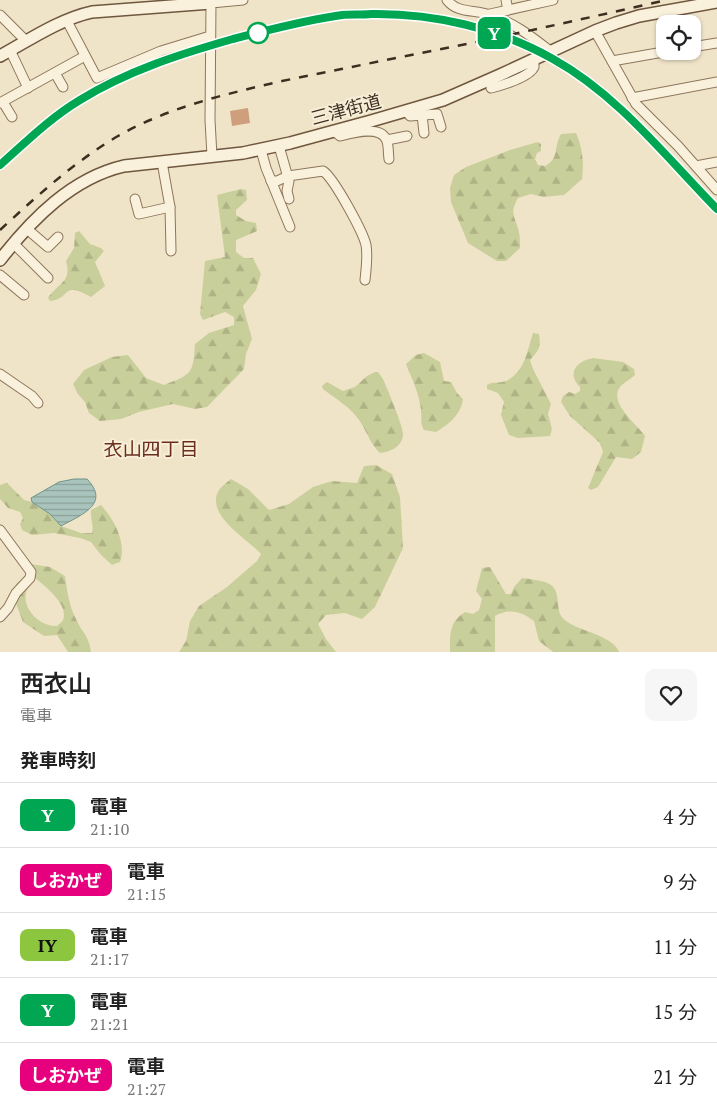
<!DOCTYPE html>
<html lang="ja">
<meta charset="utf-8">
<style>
:root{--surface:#fff;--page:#f6f6f6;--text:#222;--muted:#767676;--line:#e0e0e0}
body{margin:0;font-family:"PT Serif","Noto Sans JP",serif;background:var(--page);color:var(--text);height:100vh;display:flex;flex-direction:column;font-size:19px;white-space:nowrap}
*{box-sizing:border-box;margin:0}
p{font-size:16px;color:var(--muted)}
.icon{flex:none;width:28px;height:28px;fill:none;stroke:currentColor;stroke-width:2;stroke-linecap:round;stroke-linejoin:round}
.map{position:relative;height:652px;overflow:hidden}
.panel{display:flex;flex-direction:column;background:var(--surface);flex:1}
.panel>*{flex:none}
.badge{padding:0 10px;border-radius:8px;font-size:18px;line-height:32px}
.buttons{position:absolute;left:656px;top:15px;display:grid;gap:10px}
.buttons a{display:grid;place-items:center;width:45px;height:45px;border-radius:10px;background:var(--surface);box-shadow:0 1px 4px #0004;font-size:25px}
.map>.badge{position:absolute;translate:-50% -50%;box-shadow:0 0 0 2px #fff}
h2{padding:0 20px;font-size:19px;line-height:45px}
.round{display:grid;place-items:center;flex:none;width:52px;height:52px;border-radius:10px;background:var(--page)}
.head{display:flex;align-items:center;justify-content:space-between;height:85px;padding:0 20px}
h1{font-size:24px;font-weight:600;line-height:38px}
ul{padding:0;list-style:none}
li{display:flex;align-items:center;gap:15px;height:65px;padding:0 20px;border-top:1px solid var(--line)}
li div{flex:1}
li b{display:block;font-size:19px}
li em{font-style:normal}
li .badge{min-width:55px;font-weight:700;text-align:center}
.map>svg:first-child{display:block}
.forest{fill:url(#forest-firs)}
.water{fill:url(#water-rules);stroke:#6f938a}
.building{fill:#cf9f7d}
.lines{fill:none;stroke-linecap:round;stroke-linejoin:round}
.street-casing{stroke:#8d765c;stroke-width:11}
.secondary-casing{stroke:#6f573f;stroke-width:14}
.street{stroke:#faf1dc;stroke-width:9}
.secondary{stroke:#faf1dc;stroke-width:11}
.rail{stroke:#3d2e20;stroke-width:2.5;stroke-dasharray:9 9;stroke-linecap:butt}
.line-casing{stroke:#fff;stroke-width:11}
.line{stroke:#00a651;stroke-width:8}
.stop-dot{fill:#fff;stroke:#00a651;stroke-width:2.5}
.labels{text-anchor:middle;stroke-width:4;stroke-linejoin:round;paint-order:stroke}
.street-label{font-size:18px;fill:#3d2e20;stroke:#f7eed8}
.neighbourhood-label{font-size:19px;fill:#6b2e1e;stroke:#f7eed8}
</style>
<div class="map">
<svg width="717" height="652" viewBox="0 0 717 652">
<defs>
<pattern id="forest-firs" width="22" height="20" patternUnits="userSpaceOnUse" patternTransform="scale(1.25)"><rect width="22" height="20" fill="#c9cf9b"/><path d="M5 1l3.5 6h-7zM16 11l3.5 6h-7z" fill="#aeb285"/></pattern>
<pattern id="water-rules" width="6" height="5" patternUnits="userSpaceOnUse" patternTransform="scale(1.25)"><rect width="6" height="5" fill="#a9c4bc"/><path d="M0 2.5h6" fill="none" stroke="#8ba098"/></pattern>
</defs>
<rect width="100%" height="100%" fill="#f0e4c8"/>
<g class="forest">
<path d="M576,133C583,149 584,163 582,179L564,195L543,197L531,194L518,198C509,214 515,216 519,232C520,237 520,243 520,248L506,261H497L468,243L451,202L450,188L454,175L466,167L510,150L538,142L541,144V151L537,153L535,159L538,165L545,166C560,158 553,148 561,134Z"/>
<path d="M241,189L246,190L247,200L236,210V215L246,221L256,223L257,231L236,240V252L244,258H253L261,274L256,290L243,306L252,339L246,354L244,369L207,407L195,409L173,404L139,412L121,419L100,421L89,413L85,402L78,394L73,384L84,370L112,357L128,355L146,378L164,385C192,374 193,374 195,344L209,333L234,325V317L225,312L203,320L200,314L205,261L225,257L217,195Z"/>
<path d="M79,231L90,244L101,248L104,251L95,262L105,286L91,297C60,280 72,299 50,301L48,298C59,282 72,282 66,261L74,248L75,233Z"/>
<path d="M533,333L539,334C541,348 539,350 530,360L533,369L551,404L548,414L552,429L550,436L518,438L509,435L501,415L504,402L498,393L487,389V385C493,381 498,384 506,381C525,372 527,351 533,333Z"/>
<path d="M424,353L440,362L444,381L451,382L457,393L463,399C461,415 449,424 436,432L424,430C420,423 422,419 421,411C420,395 412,379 406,364L416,355Z"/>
<path d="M593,358L623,362L634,369L635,375C631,379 623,383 620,387C608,403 638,425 645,436L641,452L632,459L616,457L598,487L591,490L588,488L603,452L600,443L570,416L561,402L563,396L569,392L575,394L580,391V387C566,373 577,361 593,358Z"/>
<path d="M375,372H378L383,379C387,388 404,428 403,435C402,447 390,452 380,453C370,444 367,431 359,420C350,407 336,399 323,389L322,386L327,382L343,391L355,387L367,376Z"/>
<path d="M376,465L392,474L400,497L403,548L375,607L362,619L345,613L326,615L318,624L326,639L336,652H179L186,641L190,621L199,606L227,587L257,561L261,554C248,539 204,515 219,490C222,486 227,482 231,479L248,489L269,510L289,504L313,487L332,481L357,483L364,466Z"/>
<path d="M7,483L24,500L32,502L50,514L61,526L81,533H92C94,525 90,518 91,510L101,505C114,519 127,543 120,562L112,565L101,555L91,542L80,538L54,533L32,535L22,530L20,524L23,518L20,512L8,508L0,499V485Z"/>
<path d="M24,563L50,567L65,576C67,590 69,606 76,619C82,633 89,635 91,652H68L57,635L44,636L23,622L12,593L17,583L25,581L29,586C17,604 38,627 57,626C59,624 62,622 63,620C71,601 32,577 21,566Z"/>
<path d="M490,567L506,594H511L514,587L522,578C530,579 538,580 545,582C566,589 551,611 566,621C579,631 614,636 619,652H553L539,641L534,621C521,611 509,608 495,616V652H450C450,634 449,622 465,612L473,614L479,610L482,599L476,591L482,568Z"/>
</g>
<path class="water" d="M74,479H87C111,504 81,515 61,526L50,514L32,502L31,498L59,482Z"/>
<polygon class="building" points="248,108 250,123 232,126 230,111"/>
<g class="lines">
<g class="street-casing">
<g id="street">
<path d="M447,0C458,14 474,9 490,15C513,22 532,37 550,51"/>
<polyline points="506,0 508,10"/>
<polyline points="490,14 553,0"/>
<polyline points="0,15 26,41"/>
<polyline points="67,21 97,78 161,51 210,36"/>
<polyline points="595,31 636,104 678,146 717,190"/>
<polyline points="692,47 717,43"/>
<polyline points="10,50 28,88"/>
<polyline points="612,61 669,51"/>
<polyline points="55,73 63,87"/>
<path d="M491,88C500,86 530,77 534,67C534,66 534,60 534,59"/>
<polyline points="632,98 717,82"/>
<polyline points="3,102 12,117"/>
<polyline points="0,103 85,56"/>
<polyline points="406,111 410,116 437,114 441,127"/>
<polyline points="422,115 424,133"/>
<path d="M334,131L340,136C352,133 379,125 386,139C389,144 388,153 389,159"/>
<polyline points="387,140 407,136"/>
<polyline points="279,146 289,181 287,191 289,199"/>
<polyline points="261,150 266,168 290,227"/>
<polyline points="212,156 210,120 211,3 243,0"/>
<polyline points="162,162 170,207 171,251"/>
<polyline points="696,166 717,162"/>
<path d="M271,181H277L288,176L323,171C334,178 363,232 366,245C368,256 366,270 365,280"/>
<polyline points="135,199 139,214 170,207"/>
<polyline points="27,229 48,247 58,237"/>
<polyline points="13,243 48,278"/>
<polyline points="0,275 24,295"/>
<polyline points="0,374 32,396 38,403"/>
<polyline points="0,530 31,572 30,578 16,593 8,608 0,617"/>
</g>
</g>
<g class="secondary-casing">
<g id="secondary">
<path d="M0,56C29,40 60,19 92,12L211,3V0"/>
<path d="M0,260C32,219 72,178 124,166L243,153L290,143L371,121L443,100L500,75L595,31L616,23L639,16L717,2"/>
</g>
</g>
<use href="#street" class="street"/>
<use href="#secondary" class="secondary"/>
<g class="rail">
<path d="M0,165C26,142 50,118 80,100C126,72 177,54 229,40C266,30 304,20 342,15C409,6 495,26 553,59C618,95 666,157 717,209"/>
<path d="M0,230C37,196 74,162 118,136C169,107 226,94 282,81C322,73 361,65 401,57C490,40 578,20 667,0"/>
</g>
</g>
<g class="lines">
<g class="line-casing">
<path id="line" d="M0,165C26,142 50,118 80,100C127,71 180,54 233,39C269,30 305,20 342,15C351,14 361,15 371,14C434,13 498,28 553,59C618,95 666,157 717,209"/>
</g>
<use href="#line" class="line"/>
</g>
<circle class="stop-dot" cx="258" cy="33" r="10"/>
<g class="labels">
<g class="street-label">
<text transform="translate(346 110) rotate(-15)" y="6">三津街道</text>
</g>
<g class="neighbourhood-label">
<text x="151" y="456">衣山四丁目</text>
</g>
</g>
</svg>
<div class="buttons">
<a><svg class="icon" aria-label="locate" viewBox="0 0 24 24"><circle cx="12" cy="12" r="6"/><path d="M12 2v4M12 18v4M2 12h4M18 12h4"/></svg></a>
</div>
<b class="badge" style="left:494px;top:33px;background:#00a651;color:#fff">Y</b>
</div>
<section class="panel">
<div class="head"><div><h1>西衣山</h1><p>電車</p></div><a class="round"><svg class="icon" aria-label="heart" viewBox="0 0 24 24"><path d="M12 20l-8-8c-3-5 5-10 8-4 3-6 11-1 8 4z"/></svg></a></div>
<h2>発車時刻</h2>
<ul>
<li><span class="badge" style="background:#00a651;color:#fff">Y</span><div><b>電車</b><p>21:10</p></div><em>4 分</em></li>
<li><span class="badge" style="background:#e6007e;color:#fff">しおかぜ</span><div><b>電車</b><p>21:15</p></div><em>9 分</em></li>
<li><span class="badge" style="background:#8bc63e;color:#111">IY</span><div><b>電車</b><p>21:17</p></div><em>11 分</em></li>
<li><span class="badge" style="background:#00a651;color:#fff">Y</span><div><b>電車</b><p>21:21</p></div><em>15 分</em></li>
<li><span class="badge" style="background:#e6007e;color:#fff">しおかぜ</span><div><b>電車</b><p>21:27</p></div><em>21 分</em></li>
</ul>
</section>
